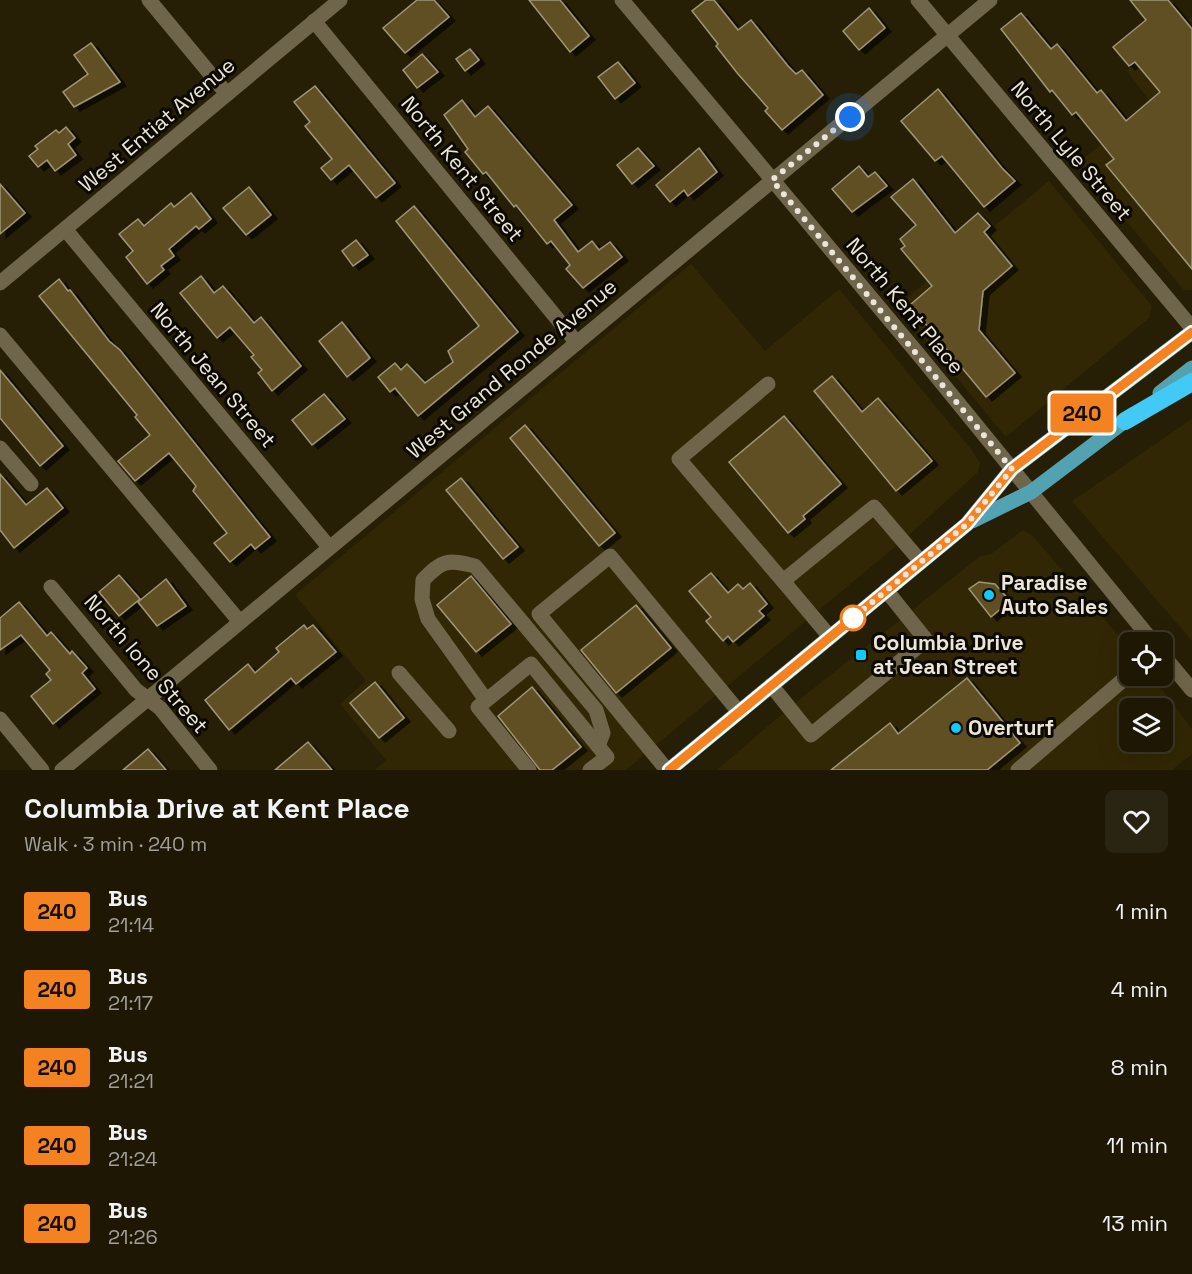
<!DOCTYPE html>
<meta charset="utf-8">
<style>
:root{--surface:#1d1704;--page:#2a2413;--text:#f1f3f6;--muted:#a09f9a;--line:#3b3626}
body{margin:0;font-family:"Space Grotesk",sans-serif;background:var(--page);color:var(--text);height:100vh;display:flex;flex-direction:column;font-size:22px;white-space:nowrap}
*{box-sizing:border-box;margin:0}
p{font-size:20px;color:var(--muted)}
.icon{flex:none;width:33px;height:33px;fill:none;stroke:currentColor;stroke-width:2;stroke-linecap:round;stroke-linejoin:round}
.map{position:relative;height:770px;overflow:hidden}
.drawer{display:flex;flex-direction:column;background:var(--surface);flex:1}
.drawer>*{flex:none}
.badge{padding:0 12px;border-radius:4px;font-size:21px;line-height:39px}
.controls{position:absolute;left:1119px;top:632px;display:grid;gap:12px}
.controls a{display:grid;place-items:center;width:54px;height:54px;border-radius:9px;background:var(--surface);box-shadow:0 6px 24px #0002,0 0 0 2px var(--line);font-size:30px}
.you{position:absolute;width:30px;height:30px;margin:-15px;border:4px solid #fff;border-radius:50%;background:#1a73e8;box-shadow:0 0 0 9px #1a73e833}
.map>.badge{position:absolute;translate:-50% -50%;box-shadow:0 0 0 3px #fff}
.round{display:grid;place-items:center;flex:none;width:63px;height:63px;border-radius:9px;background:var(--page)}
.headline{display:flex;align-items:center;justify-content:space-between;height:102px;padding:0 24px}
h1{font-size:28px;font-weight:700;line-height:45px}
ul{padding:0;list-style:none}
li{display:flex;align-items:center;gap:18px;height:78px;padding:0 24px}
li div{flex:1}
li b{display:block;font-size:22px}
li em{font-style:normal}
li .badge{min-width:66px;font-weight:700;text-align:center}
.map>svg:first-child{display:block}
.built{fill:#312704;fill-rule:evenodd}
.building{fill:#5f5023;stroke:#9f9679;stroke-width:1.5;filter:url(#shadow)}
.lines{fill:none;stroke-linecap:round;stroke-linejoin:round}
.minor{stroke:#6f654a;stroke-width:15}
.major{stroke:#53a2b1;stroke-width:15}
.highway{stroke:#40caf5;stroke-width:18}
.line-casing{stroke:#fff;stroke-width:14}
.line{stroke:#f58220;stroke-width:9}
.walk{stroke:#ebe6d7;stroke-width:6;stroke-dasharray:0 10.8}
.poi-dot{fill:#10cafa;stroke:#0c0902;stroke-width:2}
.stop-dot{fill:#fff;stroke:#f58220;stroke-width:3}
.labels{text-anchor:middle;stroke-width:6;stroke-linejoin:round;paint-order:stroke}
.street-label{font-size:21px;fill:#ebe6d7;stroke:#0c0902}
.poi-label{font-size:21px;font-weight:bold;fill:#ebe6d7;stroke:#0c0902;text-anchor:start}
</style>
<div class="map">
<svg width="1192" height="770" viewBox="0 0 1192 770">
<defs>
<filter id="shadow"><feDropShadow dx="6" dy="4" stdDeviation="0" flood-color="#0009"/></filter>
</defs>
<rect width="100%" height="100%" fill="#271f05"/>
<g class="built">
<polygon points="1192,17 1192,290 1184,290 1078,163 1152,104 1127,71"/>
<polygon points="1049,181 1152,306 1149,318 1006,437 897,306"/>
<polygon points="691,264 765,351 839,289 970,448 980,463 978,472 908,536 626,770 375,770 386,760 340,704 366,681 295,595"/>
<polygon points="1192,419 1192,641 1072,501"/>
<path d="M1023,530L1032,535L1129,648L1130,675H1151L1192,729V754L1172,770H717L789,708L979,557L991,554ZM1130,708H1162V741H1130Z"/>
</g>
<g class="building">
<polygon points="417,0 434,0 449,17 405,53 383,28"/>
<polygon points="529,0 560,0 589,36 570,52"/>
<polygon points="706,0 714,0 738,30 751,20 788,66 796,74 802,70 823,95 782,130 765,111 768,108 738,74 716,46 718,44 692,11"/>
<polygon points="1130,0 1168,0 1192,29 1192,269 1106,165 1114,159 1076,112 1072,115 1052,90 1050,92 1001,29 1021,13 1051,49 1057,44 1097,93 1101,90 1126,121 1160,92 1135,62 1129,66 1113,47 1146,20"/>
<polygon points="869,8 885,28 859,50 843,31"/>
<polygon points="91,43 120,82 74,107 63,92 88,74 74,55"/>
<polygon points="470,49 479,60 465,71 456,59"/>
<polygon points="422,54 438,72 417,88 403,70"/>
<polygon points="618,62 635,83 615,99 598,77"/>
<polygon points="315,86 395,183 376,198 349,165 331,180 321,168 332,159 305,126 310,122 294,102"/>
<polygon points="938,89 1002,168 1015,181 984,207 942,156 935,161 901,121"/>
<polygon points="462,100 475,117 488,106 572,205 554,220 578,252 592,241 599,250 610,242 622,257 583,288 566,269 570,265 551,241 547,244 516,205 514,207 486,172 483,174 465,152 468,149 444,115"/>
<polygon points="66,127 75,138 68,144 76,155 55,171 47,160 38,167 29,156 38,149 35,146 56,130 59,133"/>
<polygon points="638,148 654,166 632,184 617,165"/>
<polygon points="699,148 717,172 688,196 684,190 670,202 656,185"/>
<polygon points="859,166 868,177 875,172 887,186 852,212 832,189"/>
<polygon points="913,179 955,233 978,213 990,226 984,232 1012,266 983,291 979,330 1015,373 986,397 910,305 932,286 901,249 905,246 900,239 916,225 891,197"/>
<polygon points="0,184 25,213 0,234"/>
<polygon points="249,187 271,215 246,235 223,208"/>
<polygon points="191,193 211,219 199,229 196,226 169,249 174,256 161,266 164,270 147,284 126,257 133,251 119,234 138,219 144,226 171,203 174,207"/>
<polygon points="414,206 518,332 418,416 395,388 390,392 378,377 395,363 401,370 407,364 425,383 453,362 448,351 479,326 396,221"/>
<polygon points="356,240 368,255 353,266 342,251"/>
<polygon points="201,276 214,293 223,286 254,323 261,317 301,366 272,391 258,373 262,370 251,357 254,355 230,327 217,338 180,293"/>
<polygon points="59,279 68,291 70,290 109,341 120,350 270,537 255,549 251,544 230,562 214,543 227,533 193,491 196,486 169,453 135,481 118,461 150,435 135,417 137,415 39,296"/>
<polygon points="342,322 370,358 347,377 319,341"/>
<polygon points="0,370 63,446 40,466 0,418"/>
<polygon points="832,376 862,412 878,398 932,461 896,491 814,391"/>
<polygon points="324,394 345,419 312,445 292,420"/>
<polygon points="784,416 841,484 803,516 805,519 788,533 729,462"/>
<polygon points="525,425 615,533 599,546 510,438"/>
<polygon points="0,474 26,505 47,488 63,508 14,548 0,530"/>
<polygon points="461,478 518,547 503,559 446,490"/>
<polygon points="711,573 728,593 738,584 743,589 750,583 767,604 759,611 764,616 733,642 728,636 723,641 706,621 711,617 689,591"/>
<polygon points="119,575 140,599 119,616 99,592"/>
<polygon points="471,576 511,624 476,652 437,605"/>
<polygon points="166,579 186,606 157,626 138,602"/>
<polygon points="979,582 995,584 1010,601 991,617 969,589"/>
<polygon points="19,602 47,636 51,632 70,654 72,651 87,668 82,673 95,689 53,724 31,696 51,680 46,674 50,670 21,635 0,650 0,618"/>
<polygon points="636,605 671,648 616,693 581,650"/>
<polygon points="304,625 307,629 313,625 336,652 296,684 291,678 229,730 205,700 248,664 255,673 279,652 276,648"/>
<polygon points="967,678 1020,743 987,770 831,770 890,723 898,734"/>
<polygon points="375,682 404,718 379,738 350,703"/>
<polygon points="532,687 581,747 552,770 540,770 498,716"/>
<polygon points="308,742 332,770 275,770"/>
<polygon points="148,749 166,770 123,770"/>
</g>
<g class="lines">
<g class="minor">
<polyline points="149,0 227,94"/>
<polyline points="622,0 919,355 1153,642"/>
<polyline points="918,0 1192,328"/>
<polyline points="314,21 577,343"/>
<polyline points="65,229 329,547"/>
<polyline points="0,283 340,0"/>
<polyline points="0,335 240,622"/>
<polyline points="768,384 679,459 783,581 874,507 921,562"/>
<polyline points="0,448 31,484"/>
<polyline points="783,581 830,637"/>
<polyline points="51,587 136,690 160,708 210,770"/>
<polyline points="1162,654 1192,690"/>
<polyline points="399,673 449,731"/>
<polyline points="771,685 811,735 926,640 886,590"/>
<path d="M486,700L428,619L422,599L423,580C442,560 448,559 475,566L596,710L603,733L598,746"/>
<polyline points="0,719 42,770"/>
<polyline points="62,770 990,0"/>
<polyline points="529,770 478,707 531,664 607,757 590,770"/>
<polyline points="667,770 539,614 610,556 739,712"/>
<polyline points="1018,770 1130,674"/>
</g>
<g class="major">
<polyline points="1160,393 1192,368"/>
<polyline points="972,521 1031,492 1134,414"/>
<polyline points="669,770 967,524 1012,469 1192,332"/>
</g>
<polyline class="highway" points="1125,421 1192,382"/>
</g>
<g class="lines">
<g class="line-casing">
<polyline id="line" points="669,770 967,524 1012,469 1192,332"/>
</g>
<use href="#line" class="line"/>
<polyline class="walk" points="850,117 772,180 1012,469 967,524 853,618"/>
</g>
<g class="poi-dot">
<circle cx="989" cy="595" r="6"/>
<rect x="855" y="649" width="12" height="12" rx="3"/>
<circle cx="956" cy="728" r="6"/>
</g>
<circle class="stop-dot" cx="853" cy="618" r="12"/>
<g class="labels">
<g class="street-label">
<text transform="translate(157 125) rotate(-40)" y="7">West Entiat Avenue</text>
<text transform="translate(1071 151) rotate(50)" y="7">North Lyle Street</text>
<text transform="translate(462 169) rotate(51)" y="7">North Kent Street</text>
<text transform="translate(905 306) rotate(50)" y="7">North Kent Place</text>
<text transform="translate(512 369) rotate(-40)" y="7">West Grand Ronde Avenue</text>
<text transform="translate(213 375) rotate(50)" y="7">North Jean Street</text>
<text transform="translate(146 664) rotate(49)" y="7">North Ione Street</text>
</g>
<g class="poi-label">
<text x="1001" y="590">Paradise<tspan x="1001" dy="24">Auto Sales</tspan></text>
<text x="873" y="650">Columbia Drive<tspan x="873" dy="24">at Jean Street</tspan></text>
<text x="968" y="735">Overturf</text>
</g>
</g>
</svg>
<div class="controls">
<a><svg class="icon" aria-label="locate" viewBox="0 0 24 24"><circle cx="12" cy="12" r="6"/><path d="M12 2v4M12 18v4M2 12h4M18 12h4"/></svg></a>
<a><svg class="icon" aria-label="layers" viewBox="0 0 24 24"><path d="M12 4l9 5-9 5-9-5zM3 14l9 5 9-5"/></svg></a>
</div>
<div class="you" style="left:850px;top:117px"></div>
<b class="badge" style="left:1082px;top:413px;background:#f58220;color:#111">240</b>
</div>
<section class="drawer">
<div class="headline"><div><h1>Columbia Drive at Kent Place</h1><p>Walk · 3 min · 240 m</p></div><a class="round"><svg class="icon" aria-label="heart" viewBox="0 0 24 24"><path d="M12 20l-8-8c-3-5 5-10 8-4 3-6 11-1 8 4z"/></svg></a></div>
<ul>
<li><span class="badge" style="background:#f58220;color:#111">240</span><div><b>Bus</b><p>21:14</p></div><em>1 min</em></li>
<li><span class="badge" style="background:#f58220;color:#111">240</span><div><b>Bus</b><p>21:17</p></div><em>4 min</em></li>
<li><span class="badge" style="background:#f58220;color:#111">240</span><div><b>Bus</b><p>21:21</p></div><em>8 min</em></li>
<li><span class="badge" style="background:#f58220;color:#111">240</span><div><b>Bus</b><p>21:24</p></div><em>11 min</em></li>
<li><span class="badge" style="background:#f58220;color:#111">240</span><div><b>Bus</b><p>21:26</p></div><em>13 min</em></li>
</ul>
</section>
